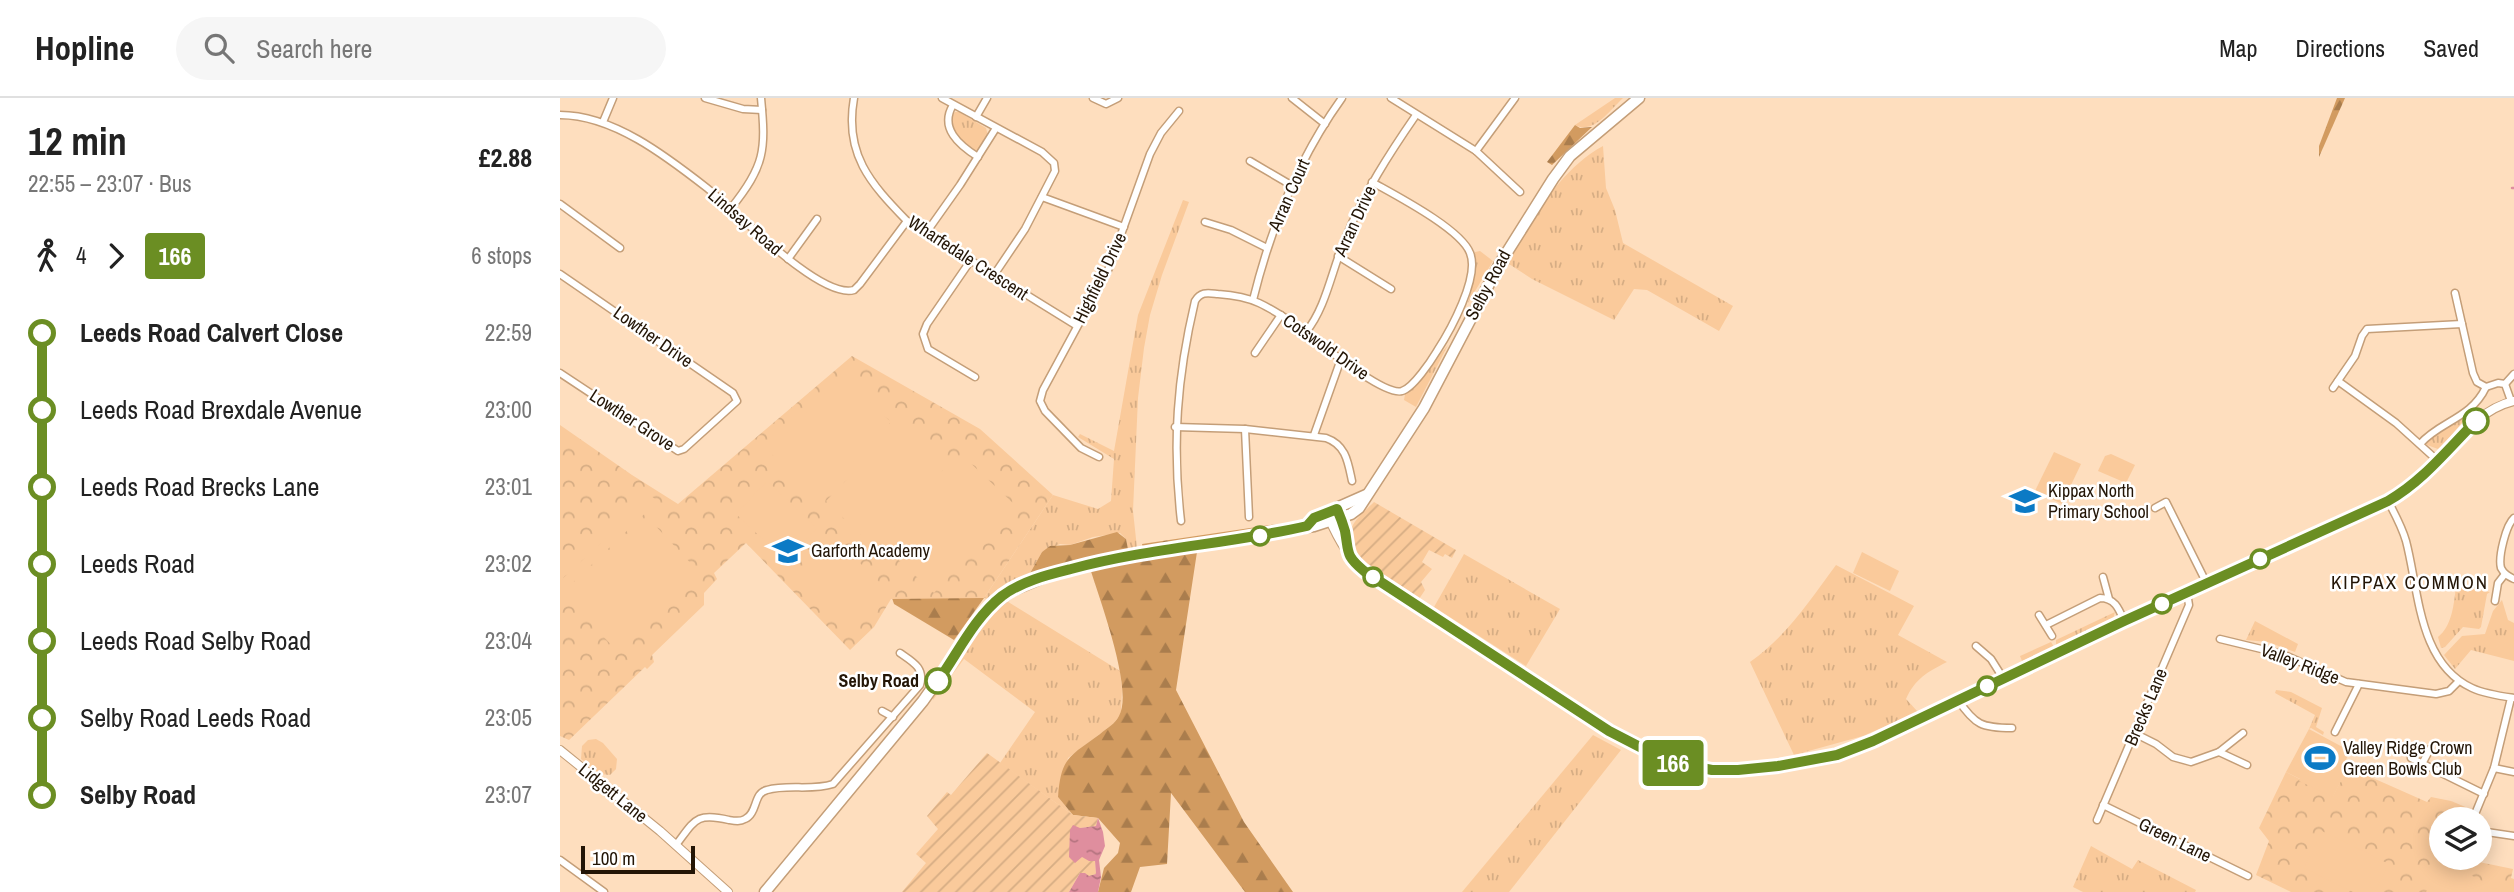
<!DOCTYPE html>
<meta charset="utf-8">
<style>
:root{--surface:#fff;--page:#f6f6f6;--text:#222;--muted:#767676;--line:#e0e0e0}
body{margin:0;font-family:"Archivo Narrow",sans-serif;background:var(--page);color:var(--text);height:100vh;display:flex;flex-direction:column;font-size:26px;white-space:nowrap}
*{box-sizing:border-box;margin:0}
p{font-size:23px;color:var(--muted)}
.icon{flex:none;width:38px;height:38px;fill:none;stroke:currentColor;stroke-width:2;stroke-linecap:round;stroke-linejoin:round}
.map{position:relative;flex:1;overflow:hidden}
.side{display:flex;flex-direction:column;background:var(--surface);width:560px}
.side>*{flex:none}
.badge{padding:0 14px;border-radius:5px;font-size:24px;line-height:46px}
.tools{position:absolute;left:1869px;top:709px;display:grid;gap:14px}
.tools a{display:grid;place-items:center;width:63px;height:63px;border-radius:50%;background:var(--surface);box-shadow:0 4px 18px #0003;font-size:35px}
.scale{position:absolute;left:21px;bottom:18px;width:114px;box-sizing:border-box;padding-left:7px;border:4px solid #231506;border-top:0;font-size:19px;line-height:24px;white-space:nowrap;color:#231506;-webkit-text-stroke:5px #fff;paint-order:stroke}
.map>.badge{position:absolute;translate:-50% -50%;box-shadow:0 0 0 4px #fff}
.legs{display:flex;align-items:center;gap:10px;height:77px;padding:0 28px;font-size:23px}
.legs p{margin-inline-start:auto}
.summary{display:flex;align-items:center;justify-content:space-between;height:119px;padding:0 28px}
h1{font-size:38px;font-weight:800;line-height:52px}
ul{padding:0 28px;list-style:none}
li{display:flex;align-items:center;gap:24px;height:77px;font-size:26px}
li i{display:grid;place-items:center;width:10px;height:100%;margin:0 9px;background:currentColor}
li i::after{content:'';width:18px;height:18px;margin:-9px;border:5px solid;border-radius:50%;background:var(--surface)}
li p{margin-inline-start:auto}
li:first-child i{background:linear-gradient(#0000 50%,currentColor 0)}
li:last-child i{background:linear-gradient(currentColor 50%,#0000 0)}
header{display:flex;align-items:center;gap:42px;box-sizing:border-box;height:98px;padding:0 35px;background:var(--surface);border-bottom:2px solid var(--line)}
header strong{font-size:33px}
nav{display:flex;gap:38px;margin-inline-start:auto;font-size:24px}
.search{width:490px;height:63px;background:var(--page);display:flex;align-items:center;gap:18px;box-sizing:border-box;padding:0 24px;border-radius:38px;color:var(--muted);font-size:26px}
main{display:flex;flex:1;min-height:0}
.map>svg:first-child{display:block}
.grass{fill:url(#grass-tufts)}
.forest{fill:url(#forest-firs)}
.park{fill:url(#park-crowns)}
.garden{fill:url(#garden-furrows)}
.pitch{fill:#faca9b}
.water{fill:url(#water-ripples)}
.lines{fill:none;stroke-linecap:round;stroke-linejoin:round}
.stream{stroke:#df8e9e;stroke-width:2.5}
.street-casing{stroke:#c49e78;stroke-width:9}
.secondary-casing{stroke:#c49e78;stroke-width:10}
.highway-casing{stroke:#c49e78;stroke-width:13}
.street{stroke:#fff;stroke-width:6}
.secondary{stroke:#fff;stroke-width:8}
.highway{stroke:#fff;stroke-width:10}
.line-1-casing{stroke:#fff;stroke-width:16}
.line-1{stroke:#6b8e23;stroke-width:10}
.stop-1-dot{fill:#fff;stroke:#6b8e23;stroke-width:3.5}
.labels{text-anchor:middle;stroke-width:5;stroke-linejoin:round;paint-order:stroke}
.street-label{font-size:18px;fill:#231506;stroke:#fff}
.poi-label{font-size:18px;fill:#231506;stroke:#fff;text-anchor:start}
.stop-label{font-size:18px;font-weight:bold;fill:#231506;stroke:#fff;text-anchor:end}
.neighbourhood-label{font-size:19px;letter-spacing:2px;fill:#231506;stroke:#fff}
</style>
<header>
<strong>Hopline</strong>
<div class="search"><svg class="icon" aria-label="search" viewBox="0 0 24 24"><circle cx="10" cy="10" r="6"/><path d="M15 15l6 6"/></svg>Search here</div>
<nav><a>Map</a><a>Directions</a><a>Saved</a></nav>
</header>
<main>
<section class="side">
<div class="summary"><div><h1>12 min</h1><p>22:55 – 23:07 · Bus</p></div><b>£2.88</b></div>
<div class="legs"><svg class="icon" aria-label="walk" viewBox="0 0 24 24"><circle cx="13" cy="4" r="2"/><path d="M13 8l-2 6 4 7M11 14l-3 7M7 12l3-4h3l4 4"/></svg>4<svg class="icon" aria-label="forward" viewBox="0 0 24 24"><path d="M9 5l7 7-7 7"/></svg><b class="badge" style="background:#6b8e23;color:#fff">166</b><p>6 stops</p></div>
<ul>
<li><i style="color:#6b8e23"></i><b>Leeds Road Calvert Close</b><p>22:59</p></li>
<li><i style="color:#6b8e23"></i><span>Leeds Road Brexdale Avenue</span><p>23:00</p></li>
<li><i style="color:#6b8e23"></i><span>Leeds Road Brecks Lane</span><p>23:01</p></li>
<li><i style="color:#6b8e23"></i><span>Leeds Road</span><p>23:02</p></li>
<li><i style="color:#6b8e23"></i><span>Leeds Road Selby Road</span><p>23:04</p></li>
<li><i style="color:#6b8e23"></i><span>Selby Road Leeds Road</span><p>23:05</p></li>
<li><i style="color:#6b8e23"></i><b>Selby Road</b><p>23:07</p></li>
</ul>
</section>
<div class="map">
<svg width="1954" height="794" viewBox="0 0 1954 794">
<defs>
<pattern id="grass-tufts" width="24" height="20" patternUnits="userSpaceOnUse" patternTransform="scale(1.75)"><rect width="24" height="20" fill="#faca9b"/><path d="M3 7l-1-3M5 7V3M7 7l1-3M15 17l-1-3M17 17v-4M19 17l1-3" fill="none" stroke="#d6ad84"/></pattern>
<pattern id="forest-firs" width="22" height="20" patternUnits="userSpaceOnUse" patternTransform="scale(1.75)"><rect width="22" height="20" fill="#d29b60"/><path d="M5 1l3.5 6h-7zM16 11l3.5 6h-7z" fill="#aa7d4d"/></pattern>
<pattern id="park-crowns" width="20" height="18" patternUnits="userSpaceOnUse" patternTransform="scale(1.75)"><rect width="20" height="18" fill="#faca9b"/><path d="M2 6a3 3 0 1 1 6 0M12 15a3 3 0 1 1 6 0" fill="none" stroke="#d6ad84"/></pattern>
<pattern id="garden-furrows" width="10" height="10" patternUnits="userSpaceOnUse" patternTransform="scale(1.75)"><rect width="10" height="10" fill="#faca9b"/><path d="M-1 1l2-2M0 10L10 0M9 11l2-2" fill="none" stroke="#d6ad84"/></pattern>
<pattern id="water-ripples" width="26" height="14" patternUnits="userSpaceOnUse" patternTransform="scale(1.75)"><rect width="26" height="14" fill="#df8e9e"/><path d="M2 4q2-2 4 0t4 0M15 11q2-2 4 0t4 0" fill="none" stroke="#b4737f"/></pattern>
</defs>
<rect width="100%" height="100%" fill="#fedebe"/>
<g class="grass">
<path d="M1055,0H1063C1050,12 1033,37 1015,27Z"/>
<polygon points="395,14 399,14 426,30 428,38 418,52 413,53 396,36 391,19"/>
<path d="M1043,48L1046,90L1055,112L1063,145L1173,208L1159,233L1087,192L1074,191L1054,222L972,181L949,166L947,163C972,122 1000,71 1043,48Z"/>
<polygon points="623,102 629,104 602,177 590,217 584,250 578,300 573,413 577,450 568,451 566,441 560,435 533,439 510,447 500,446 482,454 469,477 459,479 430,501 424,500 493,397 538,411 551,403 554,361 518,339 520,336 554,353 578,217"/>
<polygon points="920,153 933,163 908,205 914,179 915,154"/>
<polygon points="888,247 856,309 844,302 845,296"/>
<polygon points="1902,321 1904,322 1883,348 1878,351 1867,347 1866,343 1876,334"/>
<polygon points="904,456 1000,511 966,568 874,509"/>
<path d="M1276,467L1354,508L1338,537L1387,564C1367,574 1355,581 1346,601L1358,614L1303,638L1234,657L1190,564C1227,538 1250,502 1276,467Z"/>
<path d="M1896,488L1930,494L1927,496L1921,529L1919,531L1903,529L1885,549L1881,550L1878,539C1892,528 1894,506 1896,488Z"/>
<path d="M445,502L560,573L562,591L561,616L553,626L508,660L498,699L513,717L440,665L475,614L404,561L373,602V599C396,568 414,526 445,502Z"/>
<polygon points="1942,502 1948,522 1954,525 1954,563 1911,552 1895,571 1884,557 1902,538 1925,536 1933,513"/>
<polygon points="1555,514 1553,521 1496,548 1496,542"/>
<polygon points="1695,523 1738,546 1735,554 1708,544 1686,542"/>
<polygon points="1491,544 1494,549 1462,563 1460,558"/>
<polygon points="1716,592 1731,594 1762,610 1756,629 1764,634 1763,637 1751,630 1749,631 1755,617 1715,595"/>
<polygon points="1033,637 1061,652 949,794 902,794"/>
<polygon points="36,641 43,645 57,661 56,671 50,677 40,676 21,661 22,648 28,642"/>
<polygon points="1531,748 1572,771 1578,762 1636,792 1635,794 1523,794 1513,789"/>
</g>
<g class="forest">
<polygon points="1777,0 1785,0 1759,59 1759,48"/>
<polygon points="1015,27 1020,30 1032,29 992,67 987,64"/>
<polygon points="717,426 661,438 583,450 582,446"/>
<polygon points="557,434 566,441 568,451 469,477 482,454 490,448 510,447"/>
<path d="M637,454L616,592L684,724L733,794H685L611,695L607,766L580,769L571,794H538L544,770L558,755L560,745L538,720L513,717L498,699C501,659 509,659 540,636C547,630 555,626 559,618C574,592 539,500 530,470Z"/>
<polygon points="332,500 424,500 394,542 334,506"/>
</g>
<g class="park">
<polygon points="292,258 420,331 493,397 424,500 331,501 314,529 290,552 186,445 154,475 157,481 144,495 144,507 92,557 94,564 87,571 85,569 9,642 0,638 0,327 72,377 118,406"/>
<polygon points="1788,669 1867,704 1871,699 1891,703 1908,710 1903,721 1881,721 1881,760 1919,760 1919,764 1953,771 1951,780 1954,781 1954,794 1731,794 1696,777 1709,743 1699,730 1726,674 1773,698"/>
</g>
<g class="garden">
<path d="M814,404L896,452L892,460L885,456L883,459L869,452L862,464L872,471L861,484L865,492L859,501C838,488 778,462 792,429C796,420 807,411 814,404Z"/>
<polygon points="427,655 513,717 538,720 536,728 520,730 522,759 535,763 536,776 529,778 520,775 509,794 342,794 366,765 356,756 378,731 367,718 387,694 391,697"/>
</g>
<g class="pitch">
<polygon points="282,277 331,324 258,401 209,354"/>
<polygon points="344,322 389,366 311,447 266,403"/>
<polygon points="1494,354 1521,366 1502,406 1475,393"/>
<polygon points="1551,356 1575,367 1566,385 1538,373 1545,358"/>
<polygon points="402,357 455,407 374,495 320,445"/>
<polygon points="207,383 257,430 226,463 176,416"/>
<polygon points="91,398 98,403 0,497 0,483"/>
<polygon points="90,422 140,475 57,553 6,499"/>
<polygon points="277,442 330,495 294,531 240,479"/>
<polygon points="1302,454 1339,473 1330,493 1293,475"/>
<polygon points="1749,631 1790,653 1784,666 1788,669 1773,699 1739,683 1740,681 1726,674"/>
<polygon points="1762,733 1829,766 1815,794 1793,794 1744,770"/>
<polygon points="1883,762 1942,794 1866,794"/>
</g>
<polygon class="water" points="538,720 543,734 545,748 539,762 541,779 538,794 509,794 520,775 525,775 529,778 536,776 535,763 529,763 522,759 515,765 509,759 510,732 513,727 520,730 536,728"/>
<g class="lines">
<polyline class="stream" points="1952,90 1954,90"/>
<g class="street-casing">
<g id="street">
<polyline points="145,0 183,11 202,12"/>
<path d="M294,0C284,56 310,85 347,123L517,228"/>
<polyline points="382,0 482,54 494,65 495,73 465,131 434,177"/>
<polyline points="533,0 546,6 558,0"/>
<polyline points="732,0 765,26"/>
<polyline points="831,0 916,53 960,94"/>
<path d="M393,7C379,30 399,47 418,59"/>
<path d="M0,17C53,17 106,58 147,90C174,111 260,202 294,192L300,186L347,123"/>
<polyline points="416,19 427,0"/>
<polyline points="43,24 53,0"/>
<polyline points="916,53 955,0"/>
<polyline points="690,63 731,87"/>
<polyline points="482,99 564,129"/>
<polyline points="0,106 60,150"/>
<path d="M171,110C205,68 206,52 201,0"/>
<polyline points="645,124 671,132 707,150"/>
<polyline points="366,135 400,87 436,30"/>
<polyline points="778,158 831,191"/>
<polyline points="228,161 257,121"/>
<polyline points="411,162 367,226 363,236 368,251 415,279"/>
<polyline points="0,176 173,295 177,303 124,351 118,353 0,275"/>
<polyline points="1895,195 1913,275 1917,284 1926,289 1938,285 1945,286 1951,303"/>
<path d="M693,202C711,129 738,61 782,0"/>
<path d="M746,234C767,208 772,170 786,139C804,95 829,56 856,17"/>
<polyline points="695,255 721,217"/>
<polyline points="1778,283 1836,325 1878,363"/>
<polyline points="1945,286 1954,276"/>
<polyline points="1773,290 1795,258 1802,238 1807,231 1902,226"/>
<path d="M615,329L685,331L766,340C786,347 788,364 792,383"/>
<polyline points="685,331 689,419"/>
<polyline points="754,337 781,261"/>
<path d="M1860,346C1880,323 1911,321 1926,289"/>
<polyline points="539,359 521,350 485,313 480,303 483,292 549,170 590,56 601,35 619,13"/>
<path d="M1828,403C1835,416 1842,429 1846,443C1859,492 1858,565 1912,590C1925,596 1940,598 1954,600"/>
<polyline points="1595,410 1606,404 1647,486"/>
<path d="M1954,420C1946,427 1938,459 1941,470C1944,476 1948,478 1954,481"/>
<path d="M621,423C612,346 617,279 635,203C641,193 648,195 658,196C672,197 686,199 699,205C712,211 724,219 736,227C753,239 823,299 842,293C853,290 871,263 877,253C890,233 920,179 910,155C901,131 835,97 812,84"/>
<polyline points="1543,479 1549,501"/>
<polyline points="1935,503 1938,485 1945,476"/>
<polyline points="1479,517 1492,538"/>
<path d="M1486,527L1540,500C1555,500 1559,511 1564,523"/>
<polyline points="1660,541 1722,556 1786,584 1876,596 1889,593 1899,583"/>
<polyline points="1416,548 1431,561 1443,580"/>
<path d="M1398,602C1415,627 1422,630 1452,630"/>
<polyline points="322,613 333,619"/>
<polyline points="1775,634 1799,586"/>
<polyline points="1574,635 1596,646 1613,659 1631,664 1659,654 1683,635"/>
<polyline points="1659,654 1687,667"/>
<polyline points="1851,660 1924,696"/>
<polyline points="1862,666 1870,651"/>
<polyline points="1934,670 1954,674"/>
<polyline points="1543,707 1688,778"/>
<polyline points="1913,721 1934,670 1951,600"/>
<polyline points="1537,722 1629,507 1627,495"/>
<polyline points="1920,733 1954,738"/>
<path d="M116,747C135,722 136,714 169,722C175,723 180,724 185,721C198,715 193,695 207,692C228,686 252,693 273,686L360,587C365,570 353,564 340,555"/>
<polyline points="0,762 44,794"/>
</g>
</g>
<g class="secondary-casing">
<g id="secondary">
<polyline points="778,414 785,434 785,449"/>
<path d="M769,420C777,439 788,460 805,473C861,512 921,549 978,587C1021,614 1072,656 1121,667C1176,680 1241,669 1294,652L1564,523L1828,403C1847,392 1864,379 1879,363C1901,339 1920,311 1954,303"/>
<polyline points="0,652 100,733 168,794"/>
</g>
</g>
<g class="highway-casing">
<g id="highway">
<polyline points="747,427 754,420 806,397"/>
<polyline points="205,794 363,603 427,512 451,493 487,478 551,461 754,428 791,416 799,410 864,310 939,167 993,81 1010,58 1079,0"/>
</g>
</g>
<use href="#street" class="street"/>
<use href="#secondary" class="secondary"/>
<use href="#highway" class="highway"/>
</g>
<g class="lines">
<g class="line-1-casing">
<path id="line-1" d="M378,583C398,555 414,520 442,498C462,483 487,477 511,471C588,450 669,446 747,428L754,420L777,411C780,418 783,426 785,433C789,455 785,457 804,473L1049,633L1107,663L1152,672H1178L1218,668L1277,657L1313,643L1564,523L1828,403C1863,383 1887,352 1916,323"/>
</g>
<use href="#line-1" class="line-1"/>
</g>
<defs>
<g id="school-bare" transform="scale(2.415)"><path d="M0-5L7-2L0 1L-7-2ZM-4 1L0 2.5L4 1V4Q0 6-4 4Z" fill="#0b7ac5" stroke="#fff" stroke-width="2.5" paint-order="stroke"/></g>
<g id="stadium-bare" transform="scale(2.415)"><path d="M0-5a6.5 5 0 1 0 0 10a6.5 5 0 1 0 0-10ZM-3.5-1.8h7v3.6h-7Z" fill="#0b7ac5" stroke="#fff" stroke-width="2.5" paint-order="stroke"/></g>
</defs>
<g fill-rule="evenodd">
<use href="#school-bare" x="1465" y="403"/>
<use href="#school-bare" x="228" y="453"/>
<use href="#stadium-bare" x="1760" y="660"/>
</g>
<g class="stop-1-dot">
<circle cx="1916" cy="323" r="12"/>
<circle cx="700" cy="438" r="9"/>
<circle cx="1700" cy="461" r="9"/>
<circle cx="813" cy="479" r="9"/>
<circle cx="1602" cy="506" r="9"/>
<circle cx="378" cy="583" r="12"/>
<circle cx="1427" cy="588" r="9"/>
</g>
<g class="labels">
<g class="street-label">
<text transform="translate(729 97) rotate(-66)" y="6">Arran Court</text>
<text transform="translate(795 123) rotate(-65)" y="6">Arran Drive</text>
<text transform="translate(185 124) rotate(41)" y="6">Lindsay Road</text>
<text transform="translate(408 160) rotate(33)" y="6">Wharfedale Crescent</text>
<text transform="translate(540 180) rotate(-64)" y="6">Highfield Drive</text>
<text transform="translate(928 187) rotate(-62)" y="6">Selby Road</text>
<text transform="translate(93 239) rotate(35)" y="6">Lowther Drive</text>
<text transform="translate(766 249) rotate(35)" y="6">Cotswold Drive</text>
<text transform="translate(72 322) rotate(33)" y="6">Lowther Grove</text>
<text transform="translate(1740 566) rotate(21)" y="6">Valley Ridge</text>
<text transform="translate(1586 609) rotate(-67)" y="6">Brecks Lane</text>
<text transform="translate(53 695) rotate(39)" y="6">Lidgett Lane</text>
<text transform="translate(1615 742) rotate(26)" y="6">Green Lane</text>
</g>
<g class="poi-label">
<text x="1488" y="399">Kippax North<tspan x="1488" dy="21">Primary School</tspan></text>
<text x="251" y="459">Garforth Academy</text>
<text x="1783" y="656">Valley Ridge Crown<tspan x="1783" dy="21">Green Bowls Club</tspan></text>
</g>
<g class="stop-label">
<text x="359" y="589">Selby Road</text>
</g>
<g class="neighbourhood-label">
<text x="1850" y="491">KIPPAX COMMON</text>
</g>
</g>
</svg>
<div class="tools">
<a><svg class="icon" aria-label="layers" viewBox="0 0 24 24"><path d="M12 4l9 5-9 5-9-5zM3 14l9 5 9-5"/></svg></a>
</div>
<div class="scale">100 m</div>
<b class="badge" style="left:1113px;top:665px;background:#6b8e23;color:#fff">166</b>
</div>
</main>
